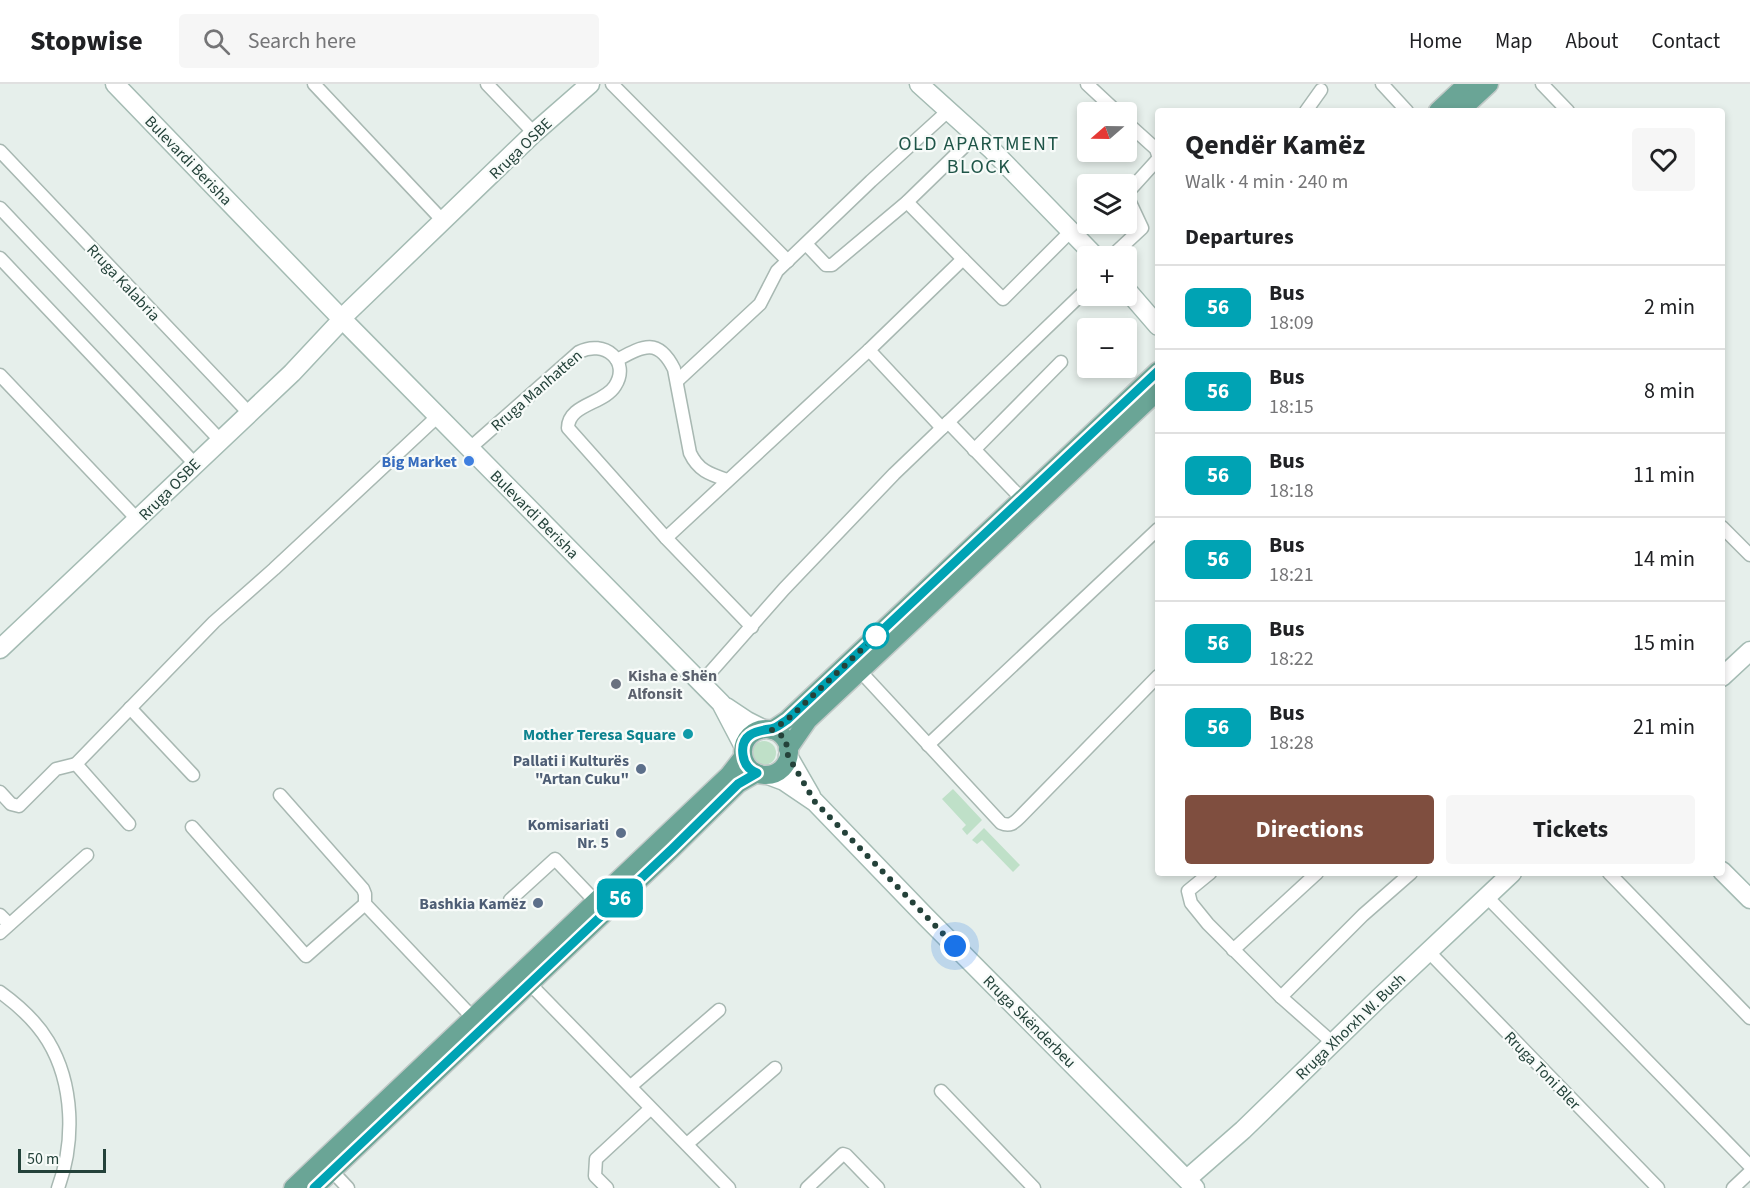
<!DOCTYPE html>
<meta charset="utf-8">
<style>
:root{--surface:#fff;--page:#f6f6f6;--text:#202124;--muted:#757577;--line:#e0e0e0;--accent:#7f4e3f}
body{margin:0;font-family:"Source Sans 3",sans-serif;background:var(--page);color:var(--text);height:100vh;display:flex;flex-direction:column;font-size:22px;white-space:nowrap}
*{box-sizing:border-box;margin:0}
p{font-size:20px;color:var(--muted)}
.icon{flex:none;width:33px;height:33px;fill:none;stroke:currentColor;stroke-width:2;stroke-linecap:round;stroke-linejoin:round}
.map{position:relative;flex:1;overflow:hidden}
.side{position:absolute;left:1155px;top:24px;width:570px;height:768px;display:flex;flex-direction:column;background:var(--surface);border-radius:6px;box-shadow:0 3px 9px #0003}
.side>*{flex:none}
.badge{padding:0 12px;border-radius:9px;font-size:21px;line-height:39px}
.needle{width:39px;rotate:250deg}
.tools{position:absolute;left:1077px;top:18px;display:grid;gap:12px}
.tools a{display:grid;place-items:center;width:60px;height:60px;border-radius:6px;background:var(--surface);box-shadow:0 3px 9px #0003;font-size:30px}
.scale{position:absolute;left:18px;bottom:15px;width:88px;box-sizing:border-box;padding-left:6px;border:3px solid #24423a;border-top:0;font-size:16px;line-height:21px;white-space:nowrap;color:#24423a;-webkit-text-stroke:4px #f7fbf9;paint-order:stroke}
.you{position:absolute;width:30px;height:30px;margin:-15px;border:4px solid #fff;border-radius:50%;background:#1a73e8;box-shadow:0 0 0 9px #1a73e833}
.map>.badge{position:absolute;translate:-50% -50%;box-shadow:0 0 0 3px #fff}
h2{padding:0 30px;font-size:22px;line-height:54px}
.round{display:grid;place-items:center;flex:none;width:63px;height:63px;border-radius:6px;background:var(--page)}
.overview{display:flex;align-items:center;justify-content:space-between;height:102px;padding:0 30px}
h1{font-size:28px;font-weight:700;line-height:45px}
.primary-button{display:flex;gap:12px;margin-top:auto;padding:12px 30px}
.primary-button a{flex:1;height:69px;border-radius:6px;background:var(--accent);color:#fff;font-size:24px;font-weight:700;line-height:69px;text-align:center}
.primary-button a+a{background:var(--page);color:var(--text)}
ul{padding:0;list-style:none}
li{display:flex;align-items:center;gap:18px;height:84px;padding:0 30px;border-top:2px solid var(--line)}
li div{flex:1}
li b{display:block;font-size:22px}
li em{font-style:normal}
li .badge{min-width:66px;font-weight:700;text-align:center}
header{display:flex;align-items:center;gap:36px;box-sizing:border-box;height:84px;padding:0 30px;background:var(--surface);border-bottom:2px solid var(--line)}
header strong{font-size:28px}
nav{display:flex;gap:33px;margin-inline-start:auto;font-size:21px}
.search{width:420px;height:54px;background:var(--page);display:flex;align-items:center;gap:15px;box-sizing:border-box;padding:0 21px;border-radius:6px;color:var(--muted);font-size:22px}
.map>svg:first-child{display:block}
.green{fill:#bfe0c8}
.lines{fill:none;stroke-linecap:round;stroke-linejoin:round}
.street-casing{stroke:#a8b8b2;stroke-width:15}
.secondary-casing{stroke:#a4bbb3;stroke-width:21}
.primary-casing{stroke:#c2cac8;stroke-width:21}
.street{stroke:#fff;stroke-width:12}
.secondary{stroke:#fff;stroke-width:18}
.primary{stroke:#6aa596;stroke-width:18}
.line-casing{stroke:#fff;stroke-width:14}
.line{stroke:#00a3b4;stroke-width:9}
.walk{stroke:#24423a;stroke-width:6;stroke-dasharray:0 10.8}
.shop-dot{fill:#3f7fe0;stroke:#f7fbf9;stroke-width:2}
.stop-dot{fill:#fff;stroke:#00a3b4;stroke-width:3}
.worship-dot{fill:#6b7280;stroke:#f7fbf9;stroke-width:2}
.culture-dot{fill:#0f9aa8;stroke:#f7fbf9;stroke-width:2}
.service-dot{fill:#5c6f8a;stroke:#f7fbf9;stroke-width:2}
.labels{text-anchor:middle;stroke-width:4.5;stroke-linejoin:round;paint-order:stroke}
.street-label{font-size:16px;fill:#24423a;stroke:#f7fbf9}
.shop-label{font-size:16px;font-weight:bold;fill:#366cbe;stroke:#f7fbf9;text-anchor:end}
.worship-label{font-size:16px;font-weight:bold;fill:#5b616d;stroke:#f7fbf9;text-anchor:start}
.culture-label{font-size:16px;font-weight:bold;fill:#0d838f;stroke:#f7fbf9;text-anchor:end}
.service-label{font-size:16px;font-weight:bold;fill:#4e5e75;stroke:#f7fbf9;text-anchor:end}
.quarter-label{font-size:20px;letter-spacing:1.5px;fill:#1f5548;stroke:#f7fbf9}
</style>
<header>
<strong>Stopwise</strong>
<div class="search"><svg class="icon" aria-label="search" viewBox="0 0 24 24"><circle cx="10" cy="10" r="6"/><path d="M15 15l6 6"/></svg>Search here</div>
<nav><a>Home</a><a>Map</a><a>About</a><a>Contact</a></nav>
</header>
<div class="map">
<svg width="1750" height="1104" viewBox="0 0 1750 1104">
<rect width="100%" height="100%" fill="#e6efeb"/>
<g class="green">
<circle cx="764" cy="669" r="12"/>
<polygon points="953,705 982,736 967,751 962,745 966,741 942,715"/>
<polygon points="984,744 1020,781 1013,788 982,756 977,760 972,756"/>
</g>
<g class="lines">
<g class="street-casing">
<g id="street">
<polyline points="314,0 444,138"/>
<polyline points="487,0 534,49"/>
<polyline points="612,0 788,177"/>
<polyline points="1087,0 1117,28"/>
<polyline points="1382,0 1407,27"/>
<polyline points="1542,0 1568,27"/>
<polyline points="1306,27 1321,6"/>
<polyline points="1126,38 1156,65 1158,71"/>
<polyline points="0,67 249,329"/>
<polyline points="907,118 963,175"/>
<polyline points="0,124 220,356"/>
<polyline points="806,160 826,181 832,181 907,118 976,51"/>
<polyline points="1112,172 1142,144 1127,112 1129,107 1158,75"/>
<polyline points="0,174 195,380"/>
<polyline points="869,266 942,344"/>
<path d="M617,276C643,262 658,253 674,285L690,369C698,386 709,390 727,396"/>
<polyline points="0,291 138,436"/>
<polyline points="677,297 760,220 777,187 871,97 948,27"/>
<polyline points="948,338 1022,415"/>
<path d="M470,364L579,268C604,255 631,277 615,302C604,320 568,320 568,344L666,454L869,266L963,175L1003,215L1071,147"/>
<polyline points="974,366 1061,278"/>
<polyline points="1722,443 1750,471"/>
<polyline points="666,454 752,543"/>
<path d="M860,587L1001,739C1010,743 1014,739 1020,733L1158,592"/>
<polyline points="701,599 784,505 894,390 1088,204"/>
<polyline points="130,624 193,691"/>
<polyline points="928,661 1158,445"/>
<polyline points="76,680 214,538 274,485 438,332"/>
<polyline points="0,708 11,720 19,722 56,685 76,680 129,740"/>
<polyline points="280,711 363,805 365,810 365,820 473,934"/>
<polyline points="192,743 306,872 365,820"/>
<polyline points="1210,789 1188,807 1191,819 1208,840 1281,913 1333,959"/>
<polyline points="1609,789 1750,934"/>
<polyline points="1487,813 1750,1082"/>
<polyline points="510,816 555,775 596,818"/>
<polyline points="0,831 9,840"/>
<polyline points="0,849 87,771"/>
<polyline points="1233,866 1317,789"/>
<polyline points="1428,867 1658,1104"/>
<polyline points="529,899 729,1104"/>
<path d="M0,908C18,921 36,937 48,957C74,1000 75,1058 58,1104"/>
<polyline points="1281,913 1363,831 1411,789"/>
<polyline points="631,1002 719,926"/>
<polyline points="941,1007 1034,1104"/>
<polyline points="687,1060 775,984"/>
<polyline points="332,1087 348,1104"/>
<polyline points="607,1104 595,1092 596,1075 650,1025"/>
<polyline points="807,1104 843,1070 846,1071 878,1104"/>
<polyline points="1733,1104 1750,1088"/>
</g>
</g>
<g class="secondary-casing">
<g id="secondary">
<polyline points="115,0 337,230"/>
<polyline points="919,0 991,65 1095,172"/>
<polyline points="1126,205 1158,242"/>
<polyline points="347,229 534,49 590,0"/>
<polyline points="348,241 721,619 743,661"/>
<polyline points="0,565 292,289 336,242"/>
<polyline points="1722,593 1750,567"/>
<polyline points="726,623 747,637 763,645"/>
<polyline points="788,672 811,712"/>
<polyline points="768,691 784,697 815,718 925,832 1195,1104"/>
<polyline points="1722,787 1750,815"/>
<polyline points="1187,1095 1243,1046 1379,914 1512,789"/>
</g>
</g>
<g class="primary-casing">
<g id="primary">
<polyline points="1438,27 1467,0"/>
<polyline points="1460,27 1489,0"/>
<circle cx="766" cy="668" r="23"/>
<polyline points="772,646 787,636 1158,287"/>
<polyline points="788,665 808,636 1158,307"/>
<polyline points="293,1104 729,691 743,673"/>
<polyline points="314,1104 672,765 738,700 757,689"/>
</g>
</g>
<use href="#street" class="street"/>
<use href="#secondary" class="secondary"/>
<use href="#primary" class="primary"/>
</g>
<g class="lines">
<g class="line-casing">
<path id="line" d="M314,1104L672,765L738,700L757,689C749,686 744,680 743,671C740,651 755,647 770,645C776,645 782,639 787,636L1158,287"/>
</g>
<use href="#line" class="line"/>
<polyline class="walk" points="876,552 787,636 772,646 780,650 786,657 788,672 815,718 955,862"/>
</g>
<circle class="shop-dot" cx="469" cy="377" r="6"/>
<circle class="stop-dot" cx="876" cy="552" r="12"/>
<circle class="worship-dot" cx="616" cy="600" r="6"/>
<circle class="culture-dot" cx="688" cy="650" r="6"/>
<g class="service-dot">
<circle cx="641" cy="685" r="6"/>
<circle cx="621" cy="749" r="6"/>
<circle cx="538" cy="819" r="6"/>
</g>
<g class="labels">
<g class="street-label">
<text transform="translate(520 64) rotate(-44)" y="6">Rruga OSBE</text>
<text transform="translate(189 76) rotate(46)" y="6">Bulevardi Berisha</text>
<text transform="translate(124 198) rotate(47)" y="6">Rruga Kalabria</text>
<text transform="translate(536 306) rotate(-41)" y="6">Rruga Manhatten</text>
<text transform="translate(169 405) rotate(-45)" y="6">Rruga OSBE</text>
<text transform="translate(535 430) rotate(45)" y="6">Bulevardi Berisha</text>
<text transform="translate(1030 937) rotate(45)" y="6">Rruga Skënderbeu</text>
<text transform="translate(1350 942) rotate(-44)" y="6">Rruga Xhorxh W. Bush</text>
<text transform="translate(1543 986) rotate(46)" y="6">Rruga Toni Bler</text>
</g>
<g class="shop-label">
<text x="457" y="383">Big Market</text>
</g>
<g class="worship-label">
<text x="628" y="597">Kisha e Shën<tspan x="628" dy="18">Alfonsit</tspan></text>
</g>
<g class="culture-label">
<text x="676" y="656">Mother Teresa Square</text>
</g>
<g class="service-label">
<text x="629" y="682">Pallati i Kulturës<tspan x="629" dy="18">"Artan Cuku"</tspan></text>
<text x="609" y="746">Komisariati<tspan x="609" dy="18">Nr. 5</tspan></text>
<text x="526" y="825">Bashkia Kamëz</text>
</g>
<g class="quarter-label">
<text x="979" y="66">OLD APARTMENT<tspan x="979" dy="23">BLOCK</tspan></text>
</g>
</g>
</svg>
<div class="tools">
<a><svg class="needle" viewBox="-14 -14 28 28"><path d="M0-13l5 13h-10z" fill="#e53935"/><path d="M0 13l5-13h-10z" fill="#757577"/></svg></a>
<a><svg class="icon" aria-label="layers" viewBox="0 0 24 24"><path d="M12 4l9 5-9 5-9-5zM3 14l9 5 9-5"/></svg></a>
<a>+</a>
<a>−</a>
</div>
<div class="scale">50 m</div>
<div class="you" style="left:955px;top:862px"></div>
<b class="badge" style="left:620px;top:814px;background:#00a3b4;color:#fff">56</b>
<section class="side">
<div class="overview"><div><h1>Qendër Kamëz</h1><p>Walk · 4 min · 240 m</p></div><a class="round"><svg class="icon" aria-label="heart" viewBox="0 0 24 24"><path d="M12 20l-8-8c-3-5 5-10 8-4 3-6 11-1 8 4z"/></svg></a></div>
<h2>Departures</h2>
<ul>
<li><span class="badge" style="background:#00a3b4;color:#fff">56</span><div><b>Bus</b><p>18:09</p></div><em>2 min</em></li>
<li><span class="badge" style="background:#00a3b4;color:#fff">56</span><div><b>Bus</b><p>18:15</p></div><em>8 min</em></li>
<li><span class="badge" style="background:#00a3b4;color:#fff">56</span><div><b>Bus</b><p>18:18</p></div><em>11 min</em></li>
<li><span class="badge" style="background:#00a3b4;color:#fff">56</span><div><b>Bus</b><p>18:21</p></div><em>14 min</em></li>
<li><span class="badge" style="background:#00a3b4;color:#fff">56</span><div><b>Bus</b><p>18:22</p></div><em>15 min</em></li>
<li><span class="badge" style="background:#00a3b4;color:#fff">56</span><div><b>Bus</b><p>18:28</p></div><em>21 min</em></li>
</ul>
<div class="primary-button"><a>Directions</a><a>Tickets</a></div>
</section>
</div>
